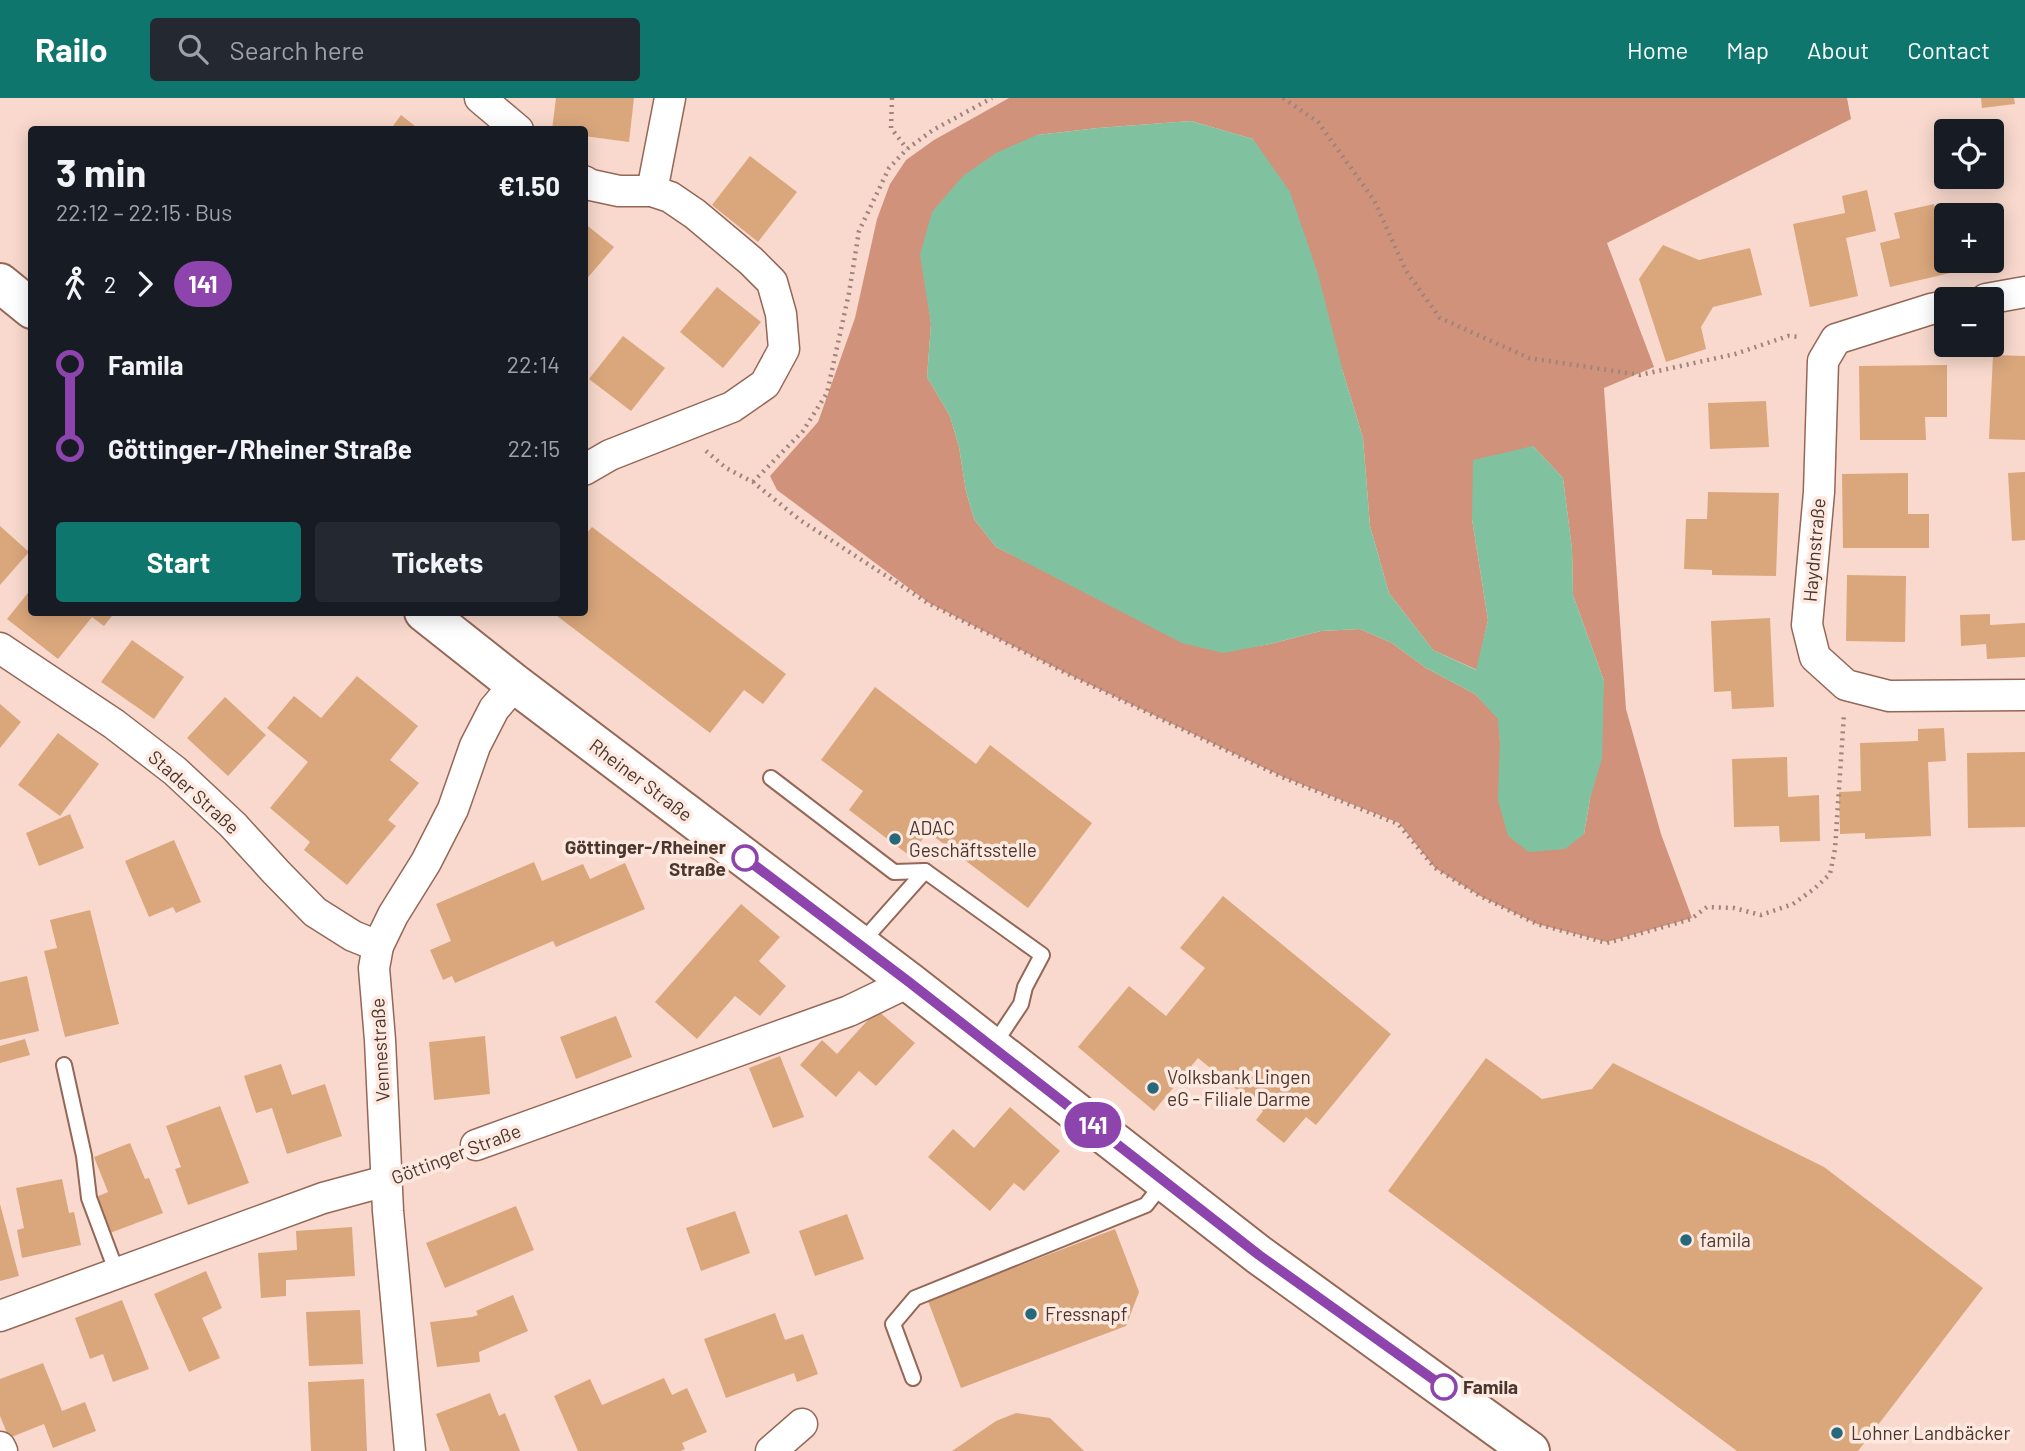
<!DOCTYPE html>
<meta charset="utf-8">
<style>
:root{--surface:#171b24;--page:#242831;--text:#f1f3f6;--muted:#9ea1a6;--accent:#0f766e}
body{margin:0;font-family:Barlow,sans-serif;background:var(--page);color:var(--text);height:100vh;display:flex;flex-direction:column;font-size:26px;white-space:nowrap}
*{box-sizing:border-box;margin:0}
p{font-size:23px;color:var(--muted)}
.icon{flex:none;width:38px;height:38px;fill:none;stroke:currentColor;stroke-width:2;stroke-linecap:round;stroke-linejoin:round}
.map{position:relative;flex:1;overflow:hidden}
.drawer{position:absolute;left:28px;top:28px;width:560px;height:490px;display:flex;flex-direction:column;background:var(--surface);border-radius:7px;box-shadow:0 4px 18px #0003}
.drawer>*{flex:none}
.badge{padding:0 14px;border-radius:23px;font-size:24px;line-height:46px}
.controls{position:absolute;left:1934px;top:21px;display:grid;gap:14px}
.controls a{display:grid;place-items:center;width:70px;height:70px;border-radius:7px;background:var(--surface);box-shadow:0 4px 18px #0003;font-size:35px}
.map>.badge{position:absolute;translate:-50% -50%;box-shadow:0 0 0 4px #fff}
.legs{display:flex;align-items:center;gap:10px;height:77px;padding:0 28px;font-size:23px}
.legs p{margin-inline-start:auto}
.summary{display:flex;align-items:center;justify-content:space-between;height:119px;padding:0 28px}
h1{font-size:38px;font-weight:700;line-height:52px}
.button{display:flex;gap:14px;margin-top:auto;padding:14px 28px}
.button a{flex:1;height:80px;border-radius:7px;background:var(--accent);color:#fff;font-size:28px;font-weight:700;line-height:80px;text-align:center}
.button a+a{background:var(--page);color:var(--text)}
ul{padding:0 28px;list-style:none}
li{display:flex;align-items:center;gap:24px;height:84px;font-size:26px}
li i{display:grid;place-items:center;width:10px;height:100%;margin:0 9px;background:currentColor}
li i::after{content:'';width:18px;height:18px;margin:-9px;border:5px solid;border-radius:50%;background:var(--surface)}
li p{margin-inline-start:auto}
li:first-child i{background:linear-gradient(#0000 50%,currentColor 0)}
li:last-child i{background:linear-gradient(currentColor 50%,#0000 0)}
header{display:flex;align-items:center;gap:42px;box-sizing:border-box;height:98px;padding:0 35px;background:var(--accent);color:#fff}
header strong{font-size:33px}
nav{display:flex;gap:38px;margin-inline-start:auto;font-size:24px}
.search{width:490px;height:63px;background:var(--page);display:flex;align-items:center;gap:18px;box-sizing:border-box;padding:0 24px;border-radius:7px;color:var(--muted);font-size:26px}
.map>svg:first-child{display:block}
.forest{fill:#d1927b;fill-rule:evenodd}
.water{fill:#80c2a0}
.building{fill:#daa77c}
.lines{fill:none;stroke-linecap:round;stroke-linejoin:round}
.service-casing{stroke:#956756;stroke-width:18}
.minor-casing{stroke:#956756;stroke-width:33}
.secondary-casing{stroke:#956756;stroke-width:42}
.path{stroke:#9e847a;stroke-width:4.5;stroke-dasharray:2 5;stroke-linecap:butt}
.service{stroke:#fff;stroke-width:14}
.minor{stroke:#fff;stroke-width:30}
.secondary{stroke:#fff;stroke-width:38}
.line-1-casing{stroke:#fff;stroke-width:16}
.line-1{stroke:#8e44ad;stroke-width:10}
.poi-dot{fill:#27697c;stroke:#fee9e1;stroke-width:2.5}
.stop-1-dot{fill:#fff;stroke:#8e44ad;stroke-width:3.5}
.labels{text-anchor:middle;stroke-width:7;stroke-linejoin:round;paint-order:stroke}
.street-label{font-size:19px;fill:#4b362e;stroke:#fee9e1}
.poi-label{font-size:19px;fill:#4b362e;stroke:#fee9e1;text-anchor:start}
.stop-label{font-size:19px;font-weight:bold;fill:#4b362e;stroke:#fee9e1;text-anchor:end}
</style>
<header>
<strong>Railo</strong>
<div class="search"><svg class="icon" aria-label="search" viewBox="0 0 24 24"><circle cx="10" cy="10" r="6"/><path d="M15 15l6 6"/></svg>Search here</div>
<nav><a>Home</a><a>Map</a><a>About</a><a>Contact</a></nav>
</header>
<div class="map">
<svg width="2025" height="1353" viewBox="0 0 2025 1353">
<rect width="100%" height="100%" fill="#f9d9cd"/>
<path class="forest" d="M1009,0H1847L1851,21L1607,145L1654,269L1604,290L1626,611L1661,736L1692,820L1607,844L1537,826L1480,798L1435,770L1399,725L1283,679L1072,578L929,505L777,392L770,378L818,324L855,220L877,121L890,86L906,62L934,42ZM1191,23L1253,41L1343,274L1363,340L1370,428L1389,495L1433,552L1477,572L1488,522L1472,421L1533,348L1563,380L1572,451L1573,497L1604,583L1590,701L1584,736L1500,645L1499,621L1475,596L1426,570L1392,545L1360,531L1321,533L1270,546L1223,554L1065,483L996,449L974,421L966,393L959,349L950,318L927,279L931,226L927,193L1037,37L1098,30Z"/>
<polygon class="water" points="1191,23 1253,41 1290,94 1318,176 1343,274 1363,340 1370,428 1389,495 1433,552 1476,572 1488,522 1472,421 1473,362 1533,348 1563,380 1572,451 1573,497 1604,583 1602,660 1590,701 1584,736 1565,751 1529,754 1508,738 1498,702 1500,645 1498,621 1475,596 1426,570 1392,545 1360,531 1321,533 1270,546 1223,555 1182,545 996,449 974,421 966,393 959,349 950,318 927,279 931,226 920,157 932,114 963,78 996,55 1037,37 1098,30"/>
<g class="building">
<polygon points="556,0 634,0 629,44 584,38 584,32 552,32"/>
<polygon points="1981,0 2014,0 2015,6 1982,10"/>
<polygon points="401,17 420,32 390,32"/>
<polygon points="750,58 797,94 758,144 712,107"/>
<polygon points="1867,92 1876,133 1846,140 1858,198 1810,209 1793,126 1845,115 1842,98"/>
<polygon points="1934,106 1939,127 1946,126 1946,163 1975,163 1976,169 1890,189 1880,145 1900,140 1894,115"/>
<polygon points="584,125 614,149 584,184"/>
<polygon points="1663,147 1699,162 1750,150 1762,197 1713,209 1701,229 1706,251 1666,264 1639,181"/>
<polygon points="717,189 761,224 723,270 680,234"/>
<polygon points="623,238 665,270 631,313 589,281"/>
<polygon points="1993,257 2025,258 2025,342 1989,341"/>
<polygon points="1947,267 1947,319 1925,319 1926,342 1860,342 1859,268"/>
<polygon points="1766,303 1769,349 1710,351 1708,305"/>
<polygon points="2025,374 2025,442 2012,443 2008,375"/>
<polygon points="1908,375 1908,416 1929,416 1929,450 1843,450 1842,376"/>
<polygon points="1708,394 1779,395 1776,478 1712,477 1712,472 1684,471 1686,421 1707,421"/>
<polygon points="0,428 29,454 0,487"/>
<polygon points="592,429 786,576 763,606 744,592 710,635 552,514 584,514 584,438"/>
<polygon points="1847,477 1906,478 1905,544 1846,543"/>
<polygon points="32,490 32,514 115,514 104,528 92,519 58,561 7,521"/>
<polygon points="1990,516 1990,527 2025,525 2025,559 1987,561 1986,546 1961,548 1960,517"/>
<polygon points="1770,520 1774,609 1732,611 1731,593 1714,594 1711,523"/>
<polygon points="132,542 184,579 154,621 101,584"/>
<polygon points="357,578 418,628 390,662 419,685 388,722 396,728 347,787 304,752 310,744 270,710 308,664 267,630 294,598 321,620"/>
<polygon points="875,589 976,666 990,647 1092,725 1028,810 928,734 910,758 849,712 863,693 821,662"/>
<polygon points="225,599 266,637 228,678 187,640"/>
<polygon points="0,606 21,624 0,650"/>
<polygon points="1944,630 1946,663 1928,664 1931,738 1865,741 1865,735 1840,736 1839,694 1861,693 1860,645 1918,643 1918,631"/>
<polygon points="58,635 99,666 60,718 18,687"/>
<polygon points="2025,654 2025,729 1968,730 1967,655"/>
<polygon points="1787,659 1788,699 1819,697 1820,743 1780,744 1779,728 1734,729 1732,661"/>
<polygon points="70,716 84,750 39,768 26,735"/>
<polygon points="174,742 201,804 176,815 173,809 149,819 125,763"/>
<polygon points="534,764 542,783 583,766 590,781 625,765 645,811 556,849 553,843 455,885 452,878 443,882 430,852 451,843 436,806"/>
<polygon points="1223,798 1391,936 1316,1027 1306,1019 1284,1045 1256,1022 1263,1013 1198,960 1154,1013 1078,949 1129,888 1166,918 1205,870 1180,850"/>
<polygon points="741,806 780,839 759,863 786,888 760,918 735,898 697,941 655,904"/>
<polygon points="90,812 119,926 65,939 44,853 57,850 50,822"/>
<polygon points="27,878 39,933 0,942 0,884"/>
<polygon points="877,912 915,945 876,988 859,973 836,999 800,967 822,942 837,956"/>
<polygon points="616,918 632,959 576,981 560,939"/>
<polygon points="485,938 490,996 434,1002 429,944"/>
<polygon points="25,941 30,957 0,965 0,948"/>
<polygon points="780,958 804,1019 773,1030 749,970"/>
<polygon points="1486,960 1542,1001 1592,991 1613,965 1824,1069 1983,1190 1858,1353 1737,1353 1388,1093"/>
<polygon points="281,966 292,997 325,986 342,1038 287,1056 272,1010 256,1015 244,978"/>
<polygon points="220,1008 249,1085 188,1107 175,1071 181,1069 166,1028"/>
<polygon points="1010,1009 1060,1053 1024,1093 1014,1085 990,1113 928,1059 953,1031 974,1050"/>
<polygon points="130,1045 145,1081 149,1080 163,1115 110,1135 96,1099 108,1094 94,1059"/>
<polygon points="62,1081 69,1115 74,1114 81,1147 22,1160 17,1132 24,1130 16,1090"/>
<polygon points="0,1106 19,1178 0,1183"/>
<polygon points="516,1108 534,1152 445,1190 426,1145"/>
<polygon points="735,1113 750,1155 701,1173 686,1130"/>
<polygon points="847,1116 864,1161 815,1178 799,1133"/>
<polygon points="352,1129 355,1178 286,1182 286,1198 261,1200 258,1155 297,1152 296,1133"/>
<polygon points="1115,1131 1139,1194 1126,1228 961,1290 928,1203"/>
<polygon points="206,1173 222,1210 202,1220 220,1260 189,1274 154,1196"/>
<polygon points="513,1197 528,1233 479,1254 480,1264 437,1269 430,1224 472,1219 478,1217 476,1213"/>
<polygon points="122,1202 149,1271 113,1284 103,1256 90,1261 75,1220"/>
<polygon points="360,1212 363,1266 309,1268 306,1214"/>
<polygon points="775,1215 785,1242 803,1236 818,1276 797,1284 794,1275 726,1300 704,1241"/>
<polygon points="43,1265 62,1313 85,1304 96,1333 53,1350 44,1326 9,1340 0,1318 0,1281"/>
<polygon points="664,1280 672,1297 687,1290 707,1334 682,1345 685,1351 681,1353 578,1353 554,1298 590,1281 602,1307"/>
<polygon points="364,1281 367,1353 311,1353 308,1284"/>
<polygon points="490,1295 499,1318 505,1315 520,1353 450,1353 436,1316"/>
<polygon points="1016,1315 1050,1320 1084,1353 952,1353 996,1323"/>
</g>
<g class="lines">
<g class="service-casing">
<g id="service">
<polyline points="771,680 894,774 925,773 1042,857 1025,889 1021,906 993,948"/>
<polyline points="861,845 925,773"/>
<polyline points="64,967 84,1058 89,1100 117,1175"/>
<polyline points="913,1280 893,1226 915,1200 1146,1107 1164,1084"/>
</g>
</g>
<g class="minor-casing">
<g id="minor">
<polyline points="480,0 518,32"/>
<polyline points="584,83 591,87 619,93 652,93 670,99 695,116 751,163 772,184 781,216 784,251 765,286 732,309 610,357 584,372"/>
<polyline points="652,93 670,0"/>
<polyline points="1986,201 2025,194"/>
<polyline points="1946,208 1931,211 1836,241 1823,263 1819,394 1807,527 1815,559 1846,587 1889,598 2025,597"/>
<polyline points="0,550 114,626 175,673 233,727 276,774 315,814 353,838 378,848"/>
<polyline points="476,1047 849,913 909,884"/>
<polyline points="0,1218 323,1100 386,1083"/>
<polyline points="0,1349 2,1353"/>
<polyline points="410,1353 388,1113 380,942 374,870 378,848 393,817 426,764 453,711 475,648 494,611 515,586"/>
<polyline points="771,1353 802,1326"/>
</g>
</g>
<g class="secondary-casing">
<g id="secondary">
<polyline points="0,185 32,211"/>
<polyline points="424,514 515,586 909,884 1259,1157 1530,1353"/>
</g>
</g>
<g class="path">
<polyline points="892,0 891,30 907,51"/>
<polyline points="1283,0 1318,24 1374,102 1406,173 1440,220 1529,260 1640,277 1735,256 1788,238 1801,239"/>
<polyline points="706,353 726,370 753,384 800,422 928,505 1072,578 1282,679 1398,726 1435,770 1480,798 1537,826 1607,845 1691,821 1707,809 1734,810 1761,817 1793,806 1814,791 1830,776 1835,751 1844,616"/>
<polyline points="753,384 803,333 827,295 849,195 859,133 889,70 907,51 933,32 992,0"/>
<polyline points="418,1070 449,1058"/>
</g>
<use href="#service" class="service"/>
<use href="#minor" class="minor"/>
<use href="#secondary" class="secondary"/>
</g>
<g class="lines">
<g class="line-1-casing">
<polyline id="line-1" points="745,760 909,884 1259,1157 1444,1289"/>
</g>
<use href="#line-1" class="line-1"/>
</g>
<g class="poi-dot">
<circle cx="895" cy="741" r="7"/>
<circle cx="1153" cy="990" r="7"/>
<circle cx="1686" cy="1142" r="7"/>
<circle cx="1031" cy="1216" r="7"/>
<circle cx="1837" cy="1335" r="7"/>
</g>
<g class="stop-1-dot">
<circle cx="745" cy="760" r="12"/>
<circle cx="1444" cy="1289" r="12"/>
</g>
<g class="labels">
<g class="street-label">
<text transform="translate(1814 452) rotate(-85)" y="7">Haydnstraße</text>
<text transform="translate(641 682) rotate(37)" y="7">Rheiner Straße</text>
<text transform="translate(194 694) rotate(42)" y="7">Stader Straße</text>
<text transform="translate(380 952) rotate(-93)" y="7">Vennestraße</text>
<text transform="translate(456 1056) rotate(-21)" y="7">Göttinger Straße</text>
</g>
<g class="poi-label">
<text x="909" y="737">ADAC<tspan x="909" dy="22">Geschäftsstelle</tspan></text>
<text x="1167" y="986">Volksbank Lingen<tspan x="1167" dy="22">eG - Filiale Darme</tspan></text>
<text x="1700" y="1149">famila</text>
<text x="1045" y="1223">Fressnapf</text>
<text x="1851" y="1342">Lohner Landbäcker</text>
</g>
<g class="stop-label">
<text x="726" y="756">Göttinger-/Rheiner<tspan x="726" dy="22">Straße</tspan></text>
<text x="1463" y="1296" text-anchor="start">Famila</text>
</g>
</g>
</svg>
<div class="controls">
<a><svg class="icon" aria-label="locate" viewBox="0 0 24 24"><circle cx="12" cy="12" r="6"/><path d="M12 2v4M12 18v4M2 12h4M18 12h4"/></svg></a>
<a>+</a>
<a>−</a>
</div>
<b class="badge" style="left:1093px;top:1027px;background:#8e44ad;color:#fff">141</b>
<section class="drawer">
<div class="summary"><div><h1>3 min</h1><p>22:12 – 22:15 · Bus</p></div><b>€1.50</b></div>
<div class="legs"><svg class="icon" aria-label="walk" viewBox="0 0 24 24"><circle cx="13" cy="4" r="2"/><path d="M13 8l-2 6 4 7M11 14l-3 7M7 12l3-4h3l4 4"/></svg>2<svg class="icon" aria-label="forward" viewBox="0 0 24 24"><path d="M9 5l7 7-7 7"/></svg><b class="badge" style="background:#8e44ad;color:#fff">141</b></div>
<ul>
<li><i style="color:#8e44ad"></i><b>Famila</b><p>22:14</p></li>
<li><i style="color:#8e44ad"></i><b>Göttinger-/Rheiner Straße</b><p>22:15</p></li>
</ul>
<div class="button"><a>Start</a><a>Tickets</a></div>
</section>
</div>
